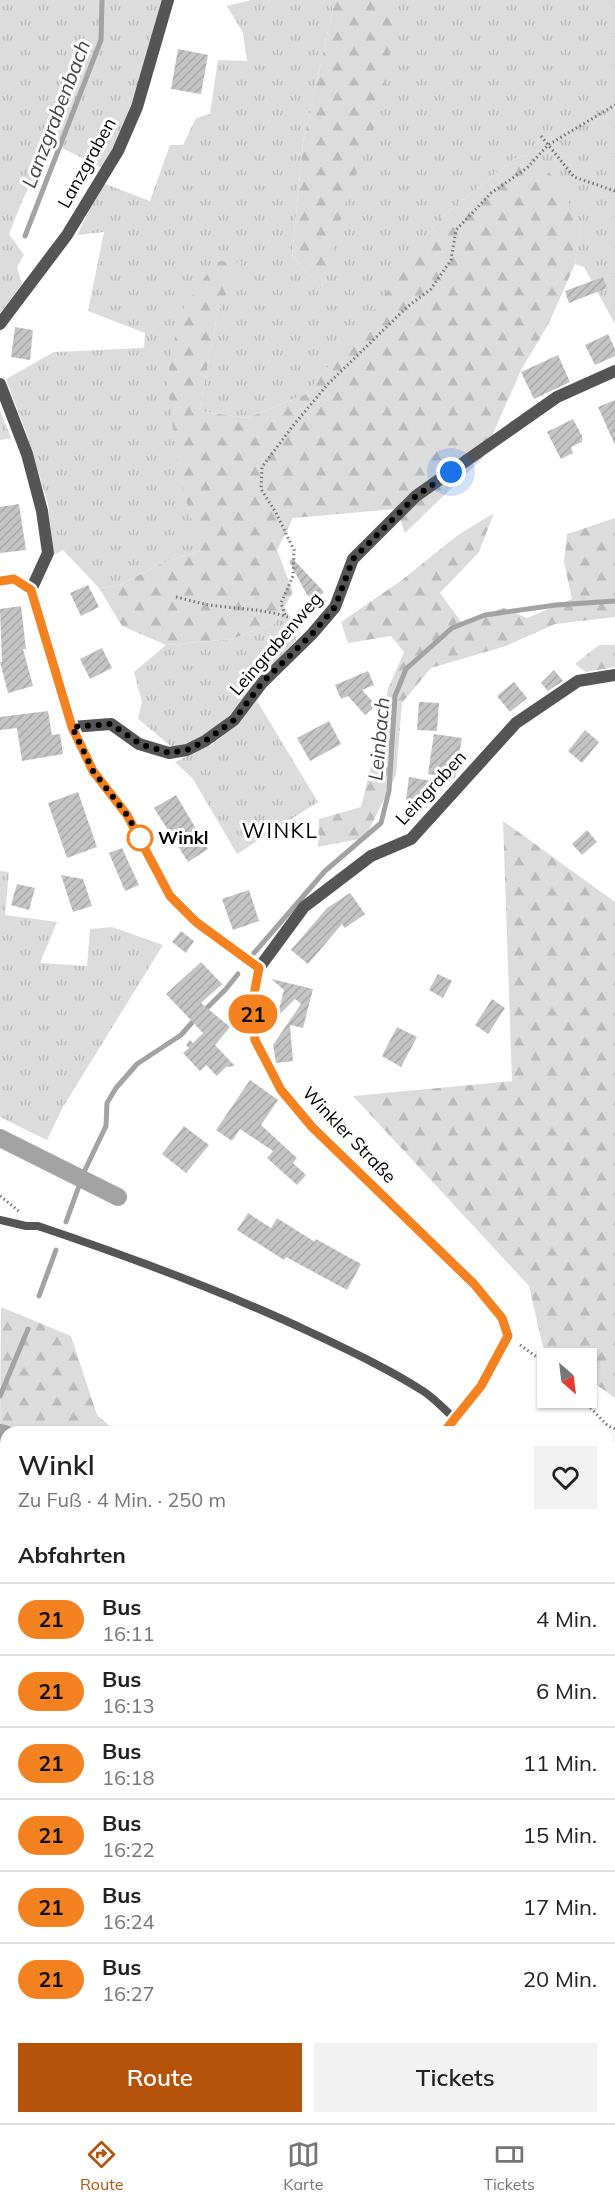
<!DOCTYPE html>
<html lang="de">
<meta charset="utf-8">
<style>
:root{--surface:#fff;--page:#f2f2f2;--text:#222;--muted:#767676;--line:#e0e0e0;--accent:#b45309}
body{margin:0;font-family:Mulish,sans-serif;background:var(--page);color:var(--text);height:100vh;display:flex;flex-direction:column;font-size:22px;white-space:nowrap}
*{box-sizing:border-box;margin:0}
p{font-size:20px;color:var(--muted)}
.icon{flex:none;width:33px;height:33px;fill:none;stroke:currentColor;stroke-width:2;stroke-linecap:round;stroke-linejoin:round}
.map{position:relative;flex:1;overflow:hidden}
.sheet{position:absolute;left:0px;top:1426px;width:615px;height:698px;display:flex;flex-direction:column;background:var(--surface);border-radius:18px 18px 0 0;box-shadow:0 2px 4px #0004}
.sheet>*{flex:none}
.badge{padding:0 12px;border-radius:20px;font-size:21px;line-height:39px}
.needle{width:39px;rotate:152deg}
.buttons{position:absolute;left:537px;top:1348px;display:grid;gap:12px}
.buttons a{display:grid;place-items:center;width:60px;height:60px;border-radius:0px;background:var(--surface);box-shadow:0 2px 4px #0004;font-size:30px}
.you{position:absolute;width:30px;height:30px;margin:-15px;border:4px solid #fff;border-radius:50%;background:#1a73e8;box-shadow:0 0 0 9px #1a73e833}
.map>.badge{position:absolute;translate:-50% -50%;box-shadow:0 0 0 3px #fff}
h2{padding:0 18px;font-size:22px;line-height:54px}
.round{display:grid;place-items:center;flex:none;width:63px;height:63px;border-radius:0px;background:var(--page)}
.overview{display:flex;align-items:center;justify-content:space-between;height:102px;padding:0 18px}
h1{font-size:28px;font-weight:600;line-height:45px}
.button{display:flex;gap:12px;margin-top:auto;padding:12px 18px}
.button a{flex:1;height:69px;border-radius:0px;background:var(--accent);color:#fff;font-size:24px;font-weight:600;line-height:69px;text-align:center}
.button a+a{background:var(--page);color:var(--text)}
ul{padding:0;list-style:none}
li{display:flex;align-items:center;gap:18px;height:72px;padding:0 18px;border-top:2px solid var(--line)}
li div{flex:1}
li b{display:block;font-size:22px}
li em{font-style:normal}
li .badge{min-width:66px;font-weight:700;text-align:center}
.tabs{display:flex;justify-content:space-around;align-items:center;height:84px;border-top:2px solid var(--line);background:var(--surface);font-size:16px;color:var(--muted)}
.tabs a{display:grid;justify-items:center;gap:3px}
.tabs .active{color:var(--accent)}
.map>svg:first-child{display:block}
.grass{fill:url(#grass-tufts)}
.forest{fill:url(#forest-firs)}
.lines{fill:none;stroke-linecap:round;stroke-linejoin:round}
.stream{stroke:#a3a3a3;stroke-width:5}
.canal{stroke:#a3a3a3;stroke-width:18}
.river{stroke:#a3a3a3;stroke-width:32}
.building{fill:url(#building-hatch)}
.primary-casing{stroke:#dbdbdb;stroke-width:16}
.path{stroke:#777;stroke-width:3;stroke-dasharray:1.5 3;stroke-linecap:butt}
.lane{stroke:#555;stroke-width:8}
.street{stroke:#555;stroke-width:12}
.primary{stroke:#000;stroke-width:15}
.line-casing{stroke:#fff;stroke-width:14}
.line{stroke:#f58220;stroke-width:9}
.walk{stroke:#000;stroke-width:6;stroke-dasharray:0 10.8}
.stop-dot{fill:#fff;stroke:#f58220;stroke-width:3}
.labels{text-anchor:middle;stroke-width:6;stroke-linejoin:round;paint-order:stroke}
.street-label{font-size:18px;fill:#000;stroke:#fff}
.stop-label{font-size:18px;font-weight:bold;fill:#000;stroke:#fff;text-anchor:start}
.water-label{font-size:20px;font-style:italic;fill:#444;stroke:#fff}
.quarter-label{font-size:21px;letter-spacing:1.5px;fill:#000;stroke:#fff}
</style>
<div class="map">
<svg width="615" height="2123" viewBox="0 0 615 2123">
<defs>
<pattern id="grass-tufts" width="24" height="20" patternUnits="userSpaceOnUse" patternTransform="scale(1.5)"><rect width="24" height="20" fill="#dcdcdc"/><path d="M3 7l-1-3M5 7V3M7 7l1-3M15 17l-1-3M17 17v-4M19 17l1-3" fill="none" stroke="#bbb"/></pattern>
<pattern id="forest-firs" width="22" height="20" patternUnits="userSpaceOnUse" patternTransform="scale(1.5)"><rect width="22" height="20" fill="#dcdcdc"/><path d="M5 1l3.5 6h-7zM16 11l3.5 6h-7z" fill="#bbb"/></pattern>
<pattern id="building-hatch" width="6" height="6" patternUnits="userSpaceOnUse" patternTransform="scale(1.5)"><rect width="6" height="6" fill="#c4c4c4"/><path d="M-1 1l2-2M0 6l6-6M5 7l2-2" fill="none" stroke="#a7a7a7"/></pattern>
</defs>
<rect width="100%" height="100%" fill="#fff"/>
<g class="grass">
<path d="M0,0H163C146,58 132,115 102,168L52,143L23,199L9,234L24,255L17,267L22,284L0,313Z"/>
<polygon points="251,0 329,0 333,9 303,143 292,255 321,289 398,0 615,0 615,324 584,267 575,264 581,229 526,155 514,159 440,218 377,307 306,394 247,418 199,411 218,312 241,262 179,315 200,551 162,563 118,586 99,588 63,550 54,555 48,504 28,438 6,379 54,352 144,348 145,333 88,311 104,232 77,235 103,183 150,201 170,145 183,145 196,118 210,114 218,60 247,61 243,33 227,6"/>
<polygon points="0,410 11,438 0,440"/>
<polygon points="285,607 294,627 296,640 225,720 192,744 172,747 138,719 142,702 134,672 166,645 231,639 274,624"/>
<polygon points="257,701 318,802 237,854 193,779 175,762 213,744 235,725"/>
<polygon points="0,871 9,872 5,915 57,922 40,963 87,966 90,929 112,927 163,945 63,1107 47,1140 0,1117"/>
</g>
<g class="forest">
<polygon points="329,0 398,0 391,30 382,107 347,198 321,289 292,255 303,143 333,9"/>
<polygon points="526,155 541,163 561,187 581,229 575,264 549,323 521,370 482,459 405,533 396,509 293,518 277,550 293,592 274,624 231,639 166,645 122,626 99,588 118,586 162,563 200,551 178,469 167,381 179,315 216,261 242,262 218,312 199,411 247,418 306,394 376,307 440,218 514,159"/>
<polygon points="494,513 479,552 440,593 462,623 504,608 527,618 572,599 564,562 567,534 615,518 615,617 555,624 506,646 431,668 402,703 396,775 365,838 318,847 319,819 361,807 379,735 388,689 404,652 391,636 348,643 341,622 402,580 458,535"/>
<polygon points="599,645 615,645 615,667 586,672 575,664"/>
<polygon points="503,821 615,902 615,1398 587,1378 586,1359 560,1359 543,1347 529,1286 353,1096 512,1081"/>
<polygon points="1,1307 71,1336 97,1415 117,1432 10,1432 0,1428"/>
<polygon points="0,1453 6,1456 6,1547 0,1540"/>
<polygon points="0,1576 6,1579 6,2118 609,2118 609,1795 615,1797 615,2123 0,2123"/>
<polygon points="609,1666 615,1669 615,1721 609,1719"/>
</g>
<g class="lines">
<g class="stream">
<polyline points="25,236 101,40 102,0"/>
<polyline points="254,953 325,871 381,823 389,791 395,696 406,669 452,628 485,615 556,605 615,601"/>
<polyline points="203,1012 226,989 238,974"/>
<polyline points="66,1222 84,1172 106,1126 107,1103 116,1088 137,1064 181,1035 196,1018"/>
<polyline points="39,1296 56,1250"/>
<polyline points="0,1396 28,1329"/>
</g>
<polyline class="canal" points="0,1138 118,1197"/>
<g class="river">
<polyline points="0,1440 6,1442"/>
<polyline points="609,1731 615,1733"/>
</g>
</g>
<g class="building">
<polygon points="178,49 208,55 201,94 171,89"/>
<polygon points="603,277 607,288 569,303 565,291"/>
<polygon points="15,327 33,330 30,360 11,357"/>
<polygon points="608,334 615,349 615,356 595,365 585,345"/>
<polygon points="558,355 570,382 534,399 521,372"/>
<polygon points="615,400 615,445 598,407"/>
<polygon points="573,419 582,436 582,442 571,447 573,453 561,459 547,432"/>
<polygon points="19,504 26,550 0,553 0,507"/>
<polygon points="293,559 324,592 313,601 306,593 289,561"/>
<polygon points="88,585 99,607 81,616 70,593"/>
<polygon points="21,606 26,649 23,649 33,686 8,693 0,662 2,662 0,609"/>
<polygon points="102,648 112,668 90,679 80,659"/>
<polygon points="554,670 563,681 548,691 541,683"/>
<polygon points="368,671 374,685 362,690 376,705 365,715 348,696 341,699 335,685"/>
<polygon points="514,682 527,698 510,712 497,696"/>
<polygon points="419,702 439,703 437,731 417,730"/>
<polygon points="48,711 52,735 60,734 63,754 22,761 17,728 0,730 0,717"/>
<polygon points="329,721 341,744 310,761 297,738"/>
<polygon points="585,730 599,742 582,763 568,751"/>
<polygon points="434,734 462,738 455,778 428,774"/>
<polygon points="409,777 437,782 434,802 431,804 406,800"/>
<polygon points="78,792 97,847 67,858 48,803"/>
<polygon points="176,795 208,849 188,862 154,808"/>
<polygon points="587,830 597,842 582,855 572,844"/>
<polygon points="122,848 139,885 125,891 109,853"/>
<polygon points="61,875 83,879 92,906 73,912"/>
<polygon points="17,884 35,888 29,910 11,905"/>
<polygon points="249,890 259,921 233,930 222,899"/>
<polygon points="350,893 365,914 345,928 342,924 308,964 291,950 327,908"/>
<polygon points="181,931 194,941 186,953 172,942"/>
<polygon points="201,962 222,984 201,1003 230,1027 215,1045 235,1066 226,1067 217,1076 206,1065 200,1071 183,1053 189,1048 186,1045 190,1040 193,1043 203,1033 166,994"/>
<polygon points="438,974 452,981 443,998 429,990"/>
<polygon points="271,979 313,989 303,1028 290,1025 293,1061 276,1063 273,1045 301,1004 295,999 277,1017 284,990"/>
<polygon points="492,999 505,1008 488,1034 475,1025"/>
<polygon points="397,1027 417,1037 401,1067 382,1056"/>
<polygon points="250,1080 278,1100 261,1125 297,1158 293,1163 306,1175 297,1185 267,1158 273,1151 240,1129 232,1141 216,1130"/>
<polygon points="184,1126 209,1145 186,1173 162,1154"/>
<polygon points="248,1213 271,1228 277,1218 315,1242 316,1239 361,1264 347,1290 286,1257 284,1260 237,1230"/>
</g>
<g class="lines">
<g class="primary-casing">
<g id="primary">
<polyline points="0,1562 6,1565"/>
<polyline points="609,1771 615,1773"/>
</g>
</g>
<g class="path">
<polyline points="541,136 574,177 615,191"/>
<path d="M176,597C190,600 204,605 218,606C249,610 273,609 302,623"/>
<polyline points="285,615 281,603 293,576 294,550 276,513 261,489 262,467 292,427 327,385 407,307 431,289 451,260 456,230 491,193 527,168 548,145 615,105"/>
<polyline points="0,1196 20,1212"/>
<polyline points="520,1345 548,1365"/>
<polyline points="581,1398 608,1426 615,1429"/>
<polyline points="0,1829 6,1834"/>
<polyline points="609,2068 615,2070"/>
<polyline points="447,2118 456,2123"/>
</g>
<path class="lane" d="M0,1220L26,1226H38C130,1257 221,1290 310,1332C348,1350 387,1368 423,1391C434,1398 444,1409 454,1418"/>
<g class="street">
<polyline points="0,324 67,235 118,151 137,107 168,0"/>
<polyline points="0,384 27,454 42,511 48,553 31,590"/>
<polyline points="0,581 14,579 31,590 72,727 93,771 127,815 170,896 196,922 259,968 252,1005 255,1040 281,1090 312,1127 474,1284 502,1318 508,1336 481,1386 444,1432"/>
<polyline points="72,727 111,724 139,744 169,753 187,750 205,741 234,720 262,683 312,634 335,607 353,559 416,496 557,397 615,371"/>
<polyline points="259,968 304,907 371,856 411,839 516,723 578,681 615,675"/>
</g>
<use href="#primary" class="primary"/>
</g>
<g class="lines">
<g class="line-casing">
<polyline id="line" points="0,581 14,579 31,590 72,727 93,771 127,815 170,896 196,922 259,968 252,1005 255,1040 281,1090 312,1127 474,1284 502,1318 508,1336 481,1386 444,1432"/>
</g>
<use href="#line" class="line"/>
<polyline class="walk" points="140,838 141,840 127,815 93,771 72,727 111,724 140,744 169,753 187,750 205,741 234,720 262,683 312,634 335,607 353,559 416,496 451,472"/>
</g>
<circle class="stop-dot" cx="140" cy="838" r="12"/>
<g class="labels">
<g class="street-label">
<text transform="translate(87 163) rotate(-61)" y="6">Lanzgraben</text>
<text transform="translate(276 644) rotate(-49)" y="6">Leingrabenweg</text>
<text transform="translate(431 788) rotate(-47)" y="6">Leingraben</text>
<text transform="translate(349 1135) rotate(46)" y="6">Winkler Straße</text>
</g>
<g class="stop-label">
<text x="158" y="844">Winkl</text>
</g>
<g class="water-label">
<text transform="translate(56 114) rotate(-69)" y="7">Lanzgrabenbach</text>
<text transform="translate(379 739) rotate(-85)" y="7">Leinbach</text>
</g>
<g class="quarter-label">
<text x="280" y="838">WINKL</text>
</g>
</g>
</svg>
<div class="buttons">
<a><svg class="needle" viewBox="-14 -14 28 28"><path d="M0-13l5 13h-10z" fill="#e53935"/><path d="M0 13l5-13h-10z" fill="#767676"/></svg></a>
</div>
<div class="you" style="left:451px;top:472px"></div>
<b class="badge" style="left:253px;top:1014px;background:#f58220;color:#111">21</b>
<section class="sheet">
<div class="overview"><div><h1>Winkl</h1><p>Zu Fuß · 4 Min. · 250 m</p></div><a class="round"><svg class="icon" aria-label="heart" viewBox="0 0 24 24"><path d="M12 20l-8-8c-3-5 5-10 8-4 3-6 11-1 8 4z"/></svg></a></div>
<h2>Abfahrten</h2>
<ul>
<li><span class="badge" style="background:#f58220;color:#111">21</span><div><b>Bus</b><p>16:11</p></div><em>4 Min.</em></li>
<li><span class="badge" style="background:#f58220;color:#111">21</span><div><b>Bus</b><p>16:13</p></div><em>6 Min.</em></li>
<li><span class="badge" style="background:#f58220;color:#111">21</span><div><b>Bus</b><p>16:18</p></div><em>11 Min.</em></li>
<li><span class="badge" style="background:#f58220;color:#111">21</span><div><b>Bus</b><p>16:22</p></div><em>15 Min.</em></li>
<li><span class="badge" style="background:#f58220;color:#111">21</span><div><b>Bus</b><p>16:24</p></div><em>17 Min.</em></li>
<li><span class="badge" style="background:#f58220;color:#111">21</span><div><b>Bus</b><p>16:27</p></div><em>20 Min.</em></li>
</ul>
<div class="button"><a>Route</a><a>Tickets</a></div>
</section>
</div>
<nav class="tabs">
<a class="active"><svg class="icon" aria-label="directions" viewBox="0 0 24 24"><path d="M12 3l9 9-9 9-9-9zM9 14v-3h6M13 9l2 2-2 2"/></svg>Route</a>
<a><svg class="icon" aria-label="map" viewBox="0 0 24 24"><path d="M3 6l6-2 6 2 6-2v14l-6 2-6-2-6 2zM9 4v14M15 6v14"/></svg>Karte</a>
<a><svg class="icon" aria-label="tickets" viewBox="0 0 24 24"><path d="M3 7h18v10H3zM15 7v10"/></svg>Tickets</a>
</nav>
